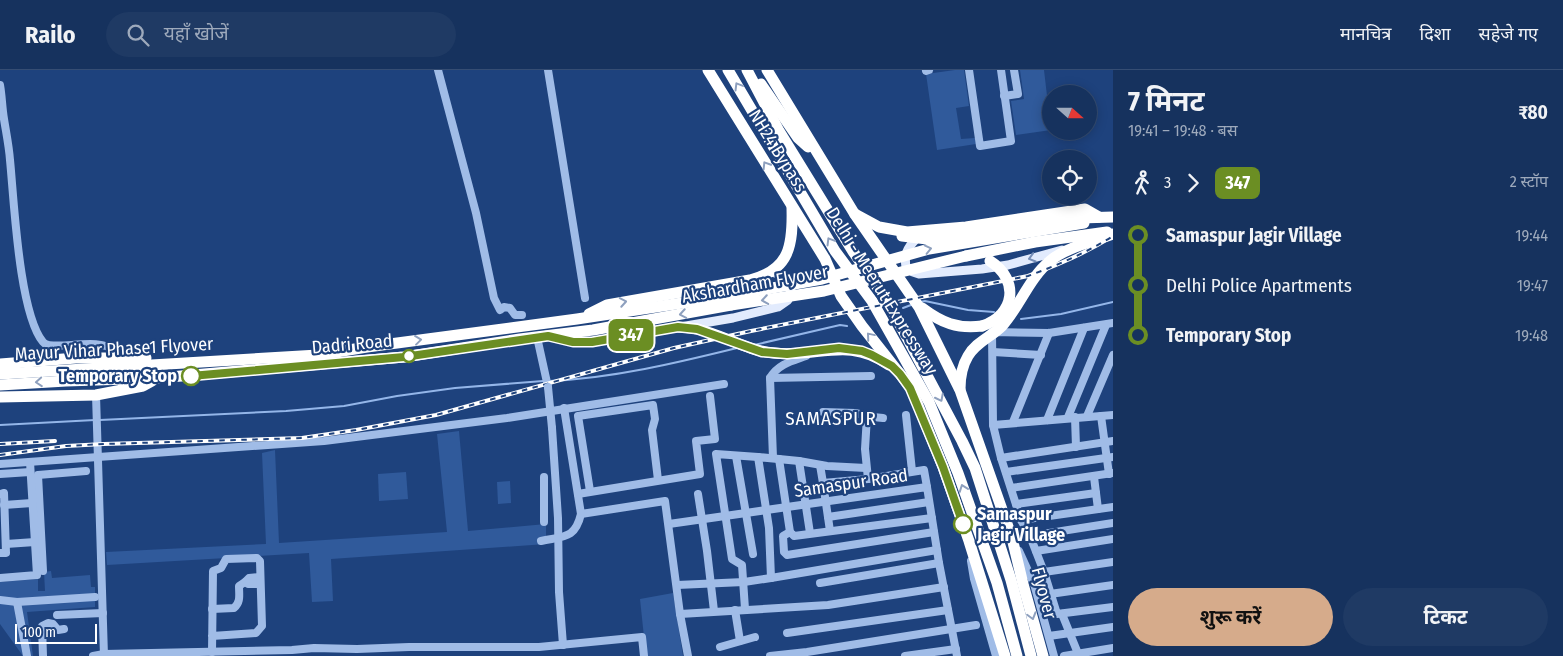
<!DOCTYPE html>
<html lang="hi">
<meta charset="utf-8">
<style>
:root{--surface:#16325e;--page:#1f3a64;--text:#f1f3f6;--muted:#9eaabc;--line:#354d73;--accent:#d6ab8b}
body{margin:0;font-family:"Fira Sans Condensed","Noto Sans Devanagari",sans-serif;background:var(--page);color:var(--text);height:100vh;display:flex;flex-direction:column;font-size:19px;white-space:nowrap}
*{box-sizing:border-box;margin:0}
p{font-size:16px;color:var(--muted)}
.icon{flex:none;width:28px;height:28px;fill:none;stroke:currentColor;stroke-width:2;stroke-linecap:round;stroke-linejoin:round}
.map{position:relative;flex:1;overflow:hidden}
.panel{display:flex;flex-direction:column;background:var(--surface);width:450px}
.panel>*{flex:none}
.badge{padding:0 10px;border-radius:8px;font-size:18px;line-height:32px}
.needle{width:32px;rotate:111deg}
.tools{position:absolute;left:1042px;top:15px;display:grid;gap:10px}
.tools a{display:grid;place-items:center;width:55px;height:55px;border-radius:50%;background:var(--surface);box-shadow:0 2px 12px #0003,0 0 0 1px var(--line);font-size:25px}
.scale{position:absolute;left:15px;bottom:12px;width:82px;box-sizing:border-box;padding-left:5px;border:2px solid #fff;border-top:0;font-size:14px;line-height:18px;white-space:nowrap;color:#fff;-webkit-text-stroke:4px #1e427d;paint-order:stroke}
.map>.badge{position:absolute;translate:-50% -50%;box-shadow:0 0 0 2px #fff}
.legs{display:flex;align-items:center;gap:8px;height:55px;padding:0 15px;font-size:16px}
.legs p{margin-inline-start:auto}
.head{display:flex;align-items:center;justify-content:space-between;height:85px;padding:0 15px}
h1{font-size:28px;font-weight:700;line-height:38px}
.cta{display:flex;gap:10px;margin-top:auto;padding:10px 15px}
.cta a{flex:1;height:58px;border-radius:30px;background:var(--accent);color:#111;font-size:20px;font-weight:700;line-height:58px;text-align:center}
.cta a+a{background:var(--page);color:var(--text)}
ul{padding:0 15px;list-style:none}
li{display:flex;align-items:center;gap:18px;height:50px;font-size:19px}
li i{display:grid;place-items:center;width:8px;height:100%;margin:0 6px;background:currentColor}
li i::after{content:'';width:12px;height:12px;margin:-6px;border:4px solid;border-radius:50%;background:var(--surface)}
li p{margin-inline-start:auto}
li:first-child i{background:linear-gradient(#0000 50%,currentColor 0)}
li:last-child i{background:linear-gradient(currentColor 50%,#0000 0)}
header{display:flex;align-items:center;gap:30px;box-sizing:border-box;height:70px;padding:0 25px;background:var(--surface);border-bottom:1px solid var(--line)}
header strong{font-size:24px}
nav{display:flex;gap:28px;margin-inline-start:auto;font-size:18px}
.search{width:350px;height:45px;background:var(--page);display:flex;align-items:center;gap:12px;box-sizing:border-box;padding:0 18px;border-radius:28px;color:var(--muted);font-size:19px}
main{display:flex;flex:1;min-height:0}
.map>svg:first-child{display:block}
.green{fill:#305a9b}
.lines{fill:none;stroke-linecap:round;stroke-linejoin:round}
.stream{stroke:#94b6e9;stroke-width:2}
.minor{stroke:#a0bce7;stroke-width:8}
.major{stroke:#e2ebfd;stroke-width:9}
.highway{stroke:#fff;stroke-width:11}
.rail-casing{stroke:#fff;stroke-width:4}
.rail{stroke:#1e427d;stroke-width:2;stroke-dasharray:5.5;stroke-linecap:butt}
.minor-bridge{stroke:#a0bce7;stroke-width:8}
.highway-bridge{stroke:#fff;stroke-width:11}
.oneway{stroke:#8ea0be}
.oneway2{stroke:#768eb7}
.line-1-casing{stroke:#fff;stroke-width:11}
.line-1{stroke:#6b8e23;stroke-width:8}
.stop-1-dot{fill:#fff;stroke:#6b8e23;stroke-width:2.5}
.labels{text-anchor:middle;stroke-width:4.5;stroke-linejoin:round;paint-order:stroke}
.street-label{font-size:18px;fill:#fff;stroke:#1e427d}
.stop-label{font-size:18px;font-weight:bold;fill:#fff;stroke:#1e427d;text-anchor:end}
.neighbourhood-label{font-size:19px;letter-spacing:1px;fill:#fff;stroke:#1e427d}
</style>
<header>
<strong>Railo</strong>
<div class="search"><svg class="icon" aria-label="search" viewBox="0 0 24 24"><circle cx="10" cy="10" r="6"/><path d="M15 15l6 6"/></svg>यहाँ खोजें</div>
<nav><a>मानचित्र</a><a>दिशा</a><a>सहेजे गए</a></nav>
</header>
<main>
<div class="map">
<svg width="1113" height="586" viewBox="0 0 1113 586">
<rect width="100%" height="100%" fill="#1e427d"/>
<g class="green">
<polygon points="955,0 964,0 969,36 956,38 961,69 975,68 976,74 937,80 926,4"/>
<polygon points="1020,0 1044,0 1051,60 1016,65 1011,31 1024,29"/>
<polygon points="459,361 468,461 546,454 546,474 331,489 333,531 312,532 309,483 107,495 106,482 266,474 262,383 275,380 279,473 447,462 437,364"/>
<polygon points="406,402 408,429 379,431 378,404"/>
<polygon points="510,411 511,433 498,434 497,412"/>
<polygon points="51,501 52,508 90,505 91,517 95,517 95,537 27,542 33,586 23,586 0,554 0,512 38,509 38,521 45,521 44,502"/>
<polygon points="673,523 683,586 646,586 640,529"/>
</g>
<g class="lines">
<g class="stream">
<polyline points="920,232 925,231 968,240 994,242"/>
<polyline points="903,238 911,235"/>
<polyline points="1021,249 1061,244 1113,232"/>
<polyline points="754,275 840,255 847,256"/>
<path d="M550,311C614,308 676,293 737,278"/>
<polyline points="100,350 286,341 344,336 397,326 455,318 543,311"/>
<polyline points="0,355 95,350"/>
</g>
<g class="minor">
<polyline points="438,0 476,143 494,228 500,240 504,237 510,238 515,245 522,245"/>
<polyline points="548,0 585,228"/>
<polyline points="969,0 980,76 1011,71 1001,0"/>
<polyline points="926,1 929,0"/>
<path d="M0,15C2,26 2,37 4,49C6,62 9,76 10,90C14,130 19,243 43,272C52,283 98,265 115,281"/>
<polyline points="1004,26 1018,24 1014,0"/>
<polyline points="1113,253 1049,263 992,262 993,355 1001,388 1021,450 1030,466 1044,502 1057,544 1113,537"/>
<polyline points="537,267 548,317"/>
<polyline points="993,282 1041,285"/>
<polyline points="770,308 871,306"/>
<polyline points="96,325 104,586"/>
<polyline points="823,342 855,343 873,347 883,348"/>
<polyline points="906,345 912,401"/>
<polyline points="867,346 865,379 868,409 924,400 927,417"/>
<polyline points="1087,346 1113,285"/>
<polyline points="1101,346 1109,404"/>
<polyline points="1068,347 1106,255"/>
<polyline points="1075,347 1076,377"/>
<polyline points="1047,350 1084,258"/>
<polyline points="1013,352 1049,263"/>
<polyline points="993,355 1113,345"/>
<polyline points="552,358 558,448 559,522 563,575"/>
<polyline points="736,386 753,484"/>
<path d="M773,388L770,308C778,294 792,291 806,286"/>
<polyline points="1001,388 1113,371"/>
<polyline points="779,389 790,462 794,466 932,448"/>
<polyline points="799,391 810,463"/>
<polyline points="0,394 324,371 507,348 724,314"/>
<polyline points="820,395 823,413 868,409"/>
<polyline points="866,398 827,396 799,391 758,387 769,458 771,508 937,480"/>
<polyline points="1006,402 1113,387"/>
<polyline points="0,404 30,402"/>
<polyline points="544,407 544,452"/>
<polyline points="1094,407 1098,439"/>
<polyline points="823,413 830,461"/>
<polyline points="1011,418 1113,403"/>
<polyline points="590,421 578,346 653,335 655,349 652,360 658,410"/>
<polyline points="0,424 4,423 6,483 0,483"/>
<polyline points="578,424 700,404 696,371 715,369 710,326"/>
<polyline points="698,424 707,481 714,541"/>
<polyline points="1016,434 1096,423"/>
<polyline points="4,435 32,433"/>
<polyline points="581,444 665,431 680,544 688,586"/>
<polyline points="828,447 929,432"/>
<polyline points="1021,450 1113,437"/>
<polyline points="669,454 927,417 939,493 957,586"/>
<polyline points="790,462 783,466 784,482 787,485 934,462"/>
<polyline points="1030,466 1113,453"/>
<path d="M541,471C564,466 575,469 581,444L564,338"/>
<polyline points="6,474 35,472"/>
<polyline points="1019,481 1034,514 1054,586"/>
<polyline points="1036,481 1113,469"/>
<polyline points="971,491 974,509 996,586"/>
<polyline points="43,501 38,405 86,401"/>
<polyline points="1044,502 1113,492"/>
<polyline points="260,507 249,508 245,512 248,514 260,514"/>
<polyline points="0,508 37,505 30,392"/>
<polyline points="820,513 939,493"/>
<polyline points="677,515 744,512 771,508"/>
<polyline points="1050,524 1113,515"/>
<polyline points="0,530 17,532 95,527"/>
<polyline points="17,532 27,586"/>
<path d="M212,539L234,538C241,532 239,525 239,516L245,512"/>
<polyline points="745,539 742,495 732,489 716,384 758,387"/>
<polyline points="735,540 740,571"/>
<polyline points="680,544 828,535 944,517"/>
<polyline points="1062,544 1079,586"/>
<polyline points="57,545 103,543"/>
<polyline points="787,563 948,540"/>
<polyline points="212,566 256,563 262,556 260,491 257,488 226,489 221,498 213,501 212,582"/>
<polyline points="1049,566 1113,557"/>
<polyline points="720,577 755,567"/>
<polyline points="43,586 42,556 48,553 53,554 58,560 64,559"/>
<polyline points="93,586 104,584 292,580 314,578 357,579 409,577 539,577 642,567 644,586"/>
<polyline points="770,586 807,582 976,555"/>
<polyline points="905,586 956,579"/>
<polyline points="1064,586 1113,578"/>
</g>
<g class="major">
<path d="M916,169C907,178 904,185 906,197L913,202L919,204L982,199L1008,195L1062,180"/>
<polyline points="553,267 573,272 592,272 733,248 778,237 788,230 791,220 786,210 778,204 772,202"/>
</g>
<g class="highway">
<polyline points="708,0 825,189 841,226 862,256 911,318 943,397 969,471 1005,586"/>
<polyline points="728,0 835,181 872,231 929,332 958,403 997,513 1017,586"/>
<polyline points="747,0 779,61 854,183 889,234 962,371 975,398 1011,510 1031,586"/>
<polyline points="767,0 854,143 919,237 960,320 1012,468 1023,514 1043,586"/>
<polyline points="761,14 798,68 808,77"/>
<polyline points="855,144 879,157 907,162 966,157 1085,139 1099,147"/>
<polyline points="902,166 927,169 1080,148 1113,147"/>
<polyline points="966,186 1035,172 1107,162"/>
<path d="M922,238C942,253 957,259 982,256"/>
<path d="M589,244L607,235L750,210C790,200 793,175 792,138"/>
<path d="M678,257C684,257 691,258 697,259C724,265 747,281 774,283C818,288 848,266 889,295"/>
<polyline points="0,294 76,288 146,288"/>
<polyline points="0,304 318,285 367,277 577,249 728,226"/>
<polyline points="0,315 66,311 158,308 404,287 520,269 593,260 731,235"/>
<path d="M960,319C960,307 962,296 968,286C976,272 991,267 1002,256C1020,236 1029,208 1050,191C1065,178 1094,171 1113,164"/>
<polyline points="0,327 96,325 143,316 152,311"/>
</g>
<g class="rail-casing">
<g id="rail">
<polyline points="0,374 55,371"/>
<path d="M0,385L66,376L104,374L302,368L356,360L436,345L674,278L751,261L1028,206C1058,195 1086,183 1113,166"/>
</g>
</g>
<use href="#rail" class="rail"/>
<polyline class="minor-bridge" points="548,317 552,358"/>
<g class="highway-bridge">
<polyline points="728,226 822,209 929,179 1084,153"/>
<polyline points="731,235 824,221 966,186"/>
<path d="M982,256C1015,245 1020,210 990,191"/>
</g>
</g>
<defs><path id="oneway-chevron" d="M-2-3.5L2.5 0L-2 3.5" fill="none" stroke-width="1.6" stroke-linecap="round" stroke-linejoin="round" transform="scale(1.25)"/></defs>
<g class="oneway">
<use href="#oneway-chevron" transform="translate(738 16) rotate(-121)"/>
<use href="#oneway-chevron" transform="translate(766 95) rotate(-122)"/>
<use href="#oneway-chevron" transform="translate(830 171) rotate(-121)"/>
<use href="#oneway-chevron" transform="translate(928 179) rotate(-13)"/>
<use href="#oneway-chevron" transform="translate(765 230) rotate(171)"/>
<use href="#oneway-chevron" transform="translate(623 232) rotate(-10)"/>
<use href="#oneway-chevron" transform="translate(683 244) rotate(170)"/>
<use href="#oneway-chevron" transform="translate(870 266) rotate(-130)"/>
<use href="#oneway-chevron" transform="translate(418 270) rotate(-7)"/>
<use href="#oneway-chevron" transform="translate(39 312) rotate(176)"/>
<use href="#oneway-chevron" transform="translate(940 328) rotate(63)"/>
<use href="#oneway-chevron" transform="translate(963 418) rotate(-110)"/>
<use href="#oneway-chevron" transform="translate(1032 546) rotate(74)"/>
</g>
<use class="oneway2" href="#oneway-chevron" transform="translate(1032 188) rotate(164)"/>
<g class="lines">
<g class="line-1-casing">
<polyline id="line-1" points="191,306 404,287 548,266 573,272 592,272 678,257 697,259 762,282 787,284 839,278 862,281 872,285 892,296 900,304 910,318 943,397 963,454"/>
</g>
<use href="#line-1" class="line-1"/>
</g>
<g class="stop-1-dot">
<circle cx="409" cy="286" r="6"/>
<circle cx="191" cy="306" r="9"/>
<circle cx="963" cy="454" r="9"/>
</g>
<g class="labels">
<g class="street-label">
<text transform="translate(778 81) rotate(58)" y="6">NH24 Bypass</text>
<text transform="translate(755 214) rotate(-10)" y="6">Akshardham Flyover</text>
<text transform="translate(882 221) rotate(58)" y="6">Delhi - Meerut Expressway</text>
<text transform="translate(352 274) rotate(-5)" y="6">Dadri Road</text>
<text transform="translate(114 279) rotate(-3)" y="6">Mayur Vihar Phase1 Flyover</text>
<text transform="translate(851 413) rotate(-8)" y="6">Samaspur Road</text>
<text transform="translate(1044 523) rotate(75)" y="6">Flyover</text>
</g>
<g class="stop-label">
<text x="177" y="312">Temporary Stop</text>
<text x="977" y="450" text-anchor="start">Samaspur<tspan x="977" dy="21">Jagir Village</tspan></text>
</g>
<g class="neighbourhood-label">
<text x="831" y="355">SAMASPUR</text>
</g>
</g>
</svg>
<div class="tools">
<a><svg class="needle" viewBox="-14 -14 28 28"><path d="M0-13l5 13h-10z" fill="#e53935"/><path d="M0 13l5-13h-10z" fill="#9eaabc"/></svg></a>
<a><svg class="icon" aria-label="locate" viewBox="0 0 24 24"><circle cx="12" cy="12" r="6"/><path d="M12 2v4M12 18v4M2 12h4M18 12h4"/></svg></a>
</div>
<div class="scale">100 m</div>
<b class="badge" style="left:631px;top:265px;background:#6b8e23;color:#fff">347</b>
</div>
<section class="panel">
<div class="head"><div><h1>7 मिनट</h1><p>19:41 – 19:48 · बस</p></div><b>₹80</b></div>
<div class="legs"><svg class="icon" aria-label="walk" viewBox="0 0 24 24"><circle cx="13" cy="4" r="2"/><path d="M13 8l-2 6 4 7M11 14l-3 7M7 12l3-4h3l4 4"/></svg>3<svg class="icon" aria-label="forward" viewBox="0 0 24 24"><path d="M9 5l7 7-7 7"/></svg><b class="badge" style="background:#6b8e23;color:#fff">347</b><p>2 स्टॉप</p></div>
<ul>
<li><i style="color:#6b8e23"></i><b>Samaspur Jagir Village</b><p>19:44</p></li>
<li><i style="color:#6b8e23"></i><span>Delhi Police Apartments</span><p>19:47</p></li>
<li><i style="color:#6b8e23"></i><b>Temporary Stop</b><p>19:48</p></li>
</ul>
<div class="cta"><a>शुरू करें</a><a>टिकट</a></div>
</section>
</main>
